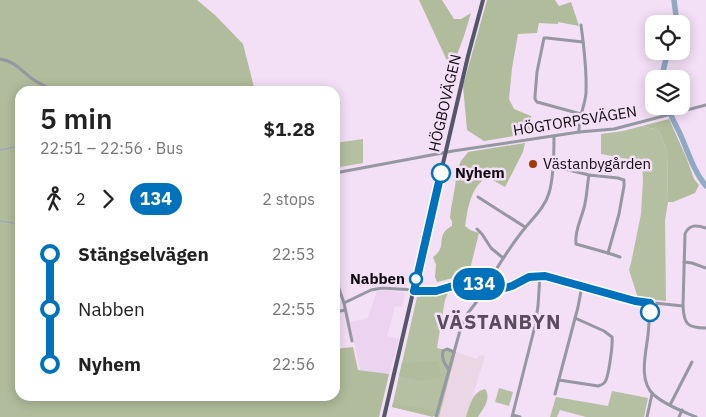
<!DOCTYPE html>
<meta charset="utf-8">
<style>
:root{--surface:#fff;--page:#f6f6f6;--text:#222;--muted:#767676}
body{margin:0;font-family:"IBM Plex Sans",sans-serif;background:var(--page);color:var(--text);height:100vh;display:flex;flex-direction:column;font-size:19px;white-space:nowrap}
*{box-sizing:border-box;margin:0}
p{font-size:16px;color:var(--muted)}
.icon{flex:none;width:28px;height:28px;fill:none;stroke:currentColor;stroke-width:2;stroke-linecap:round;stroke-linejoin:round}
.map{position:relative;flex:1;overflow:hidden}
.drawer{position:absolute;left:15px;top:86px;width:325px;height:315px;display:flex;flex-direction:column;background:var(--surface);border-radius:15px;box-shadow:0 2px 12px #0003}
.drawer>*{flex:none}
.badge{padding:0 10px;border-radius:16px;font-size:18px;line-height:32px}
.fabs{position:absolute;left:645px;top:15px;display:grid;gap:10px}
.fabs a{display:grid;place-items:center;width:45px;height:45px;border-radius:10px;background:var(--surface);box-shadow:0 2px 12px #0003;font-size:25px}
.map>.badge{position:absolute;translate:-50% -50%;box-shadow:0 0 0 2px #fff}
.legs{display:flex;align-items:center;gap:8px;height:55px;padding:0 25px;font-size:16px}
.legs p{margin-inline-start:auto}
.headline{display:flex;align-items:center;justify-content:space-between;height:85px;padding:0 25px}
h1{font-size:28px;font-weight:600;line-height:38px}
ul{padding:0 25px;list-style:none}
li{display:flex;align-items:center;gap:18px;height:55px;font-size:19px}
li i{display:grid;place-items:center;width:8px;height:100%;margin:0 6px;background:currentColor}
li i::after{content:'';width:12px;height:12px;margin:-6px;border:4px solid;border-radius:50%;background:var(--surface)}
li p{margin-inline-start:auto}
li:first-child i{background:linear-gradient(#0000 50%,currentColor 0)}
li:last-child i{background:linear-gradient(currentColor 50%,#0000 0)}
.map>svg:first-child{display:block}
.built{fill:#ecd3f0}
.education{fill:#ebd6e5}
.green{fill:#b4c0a1}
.forest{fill:#b0bc9b}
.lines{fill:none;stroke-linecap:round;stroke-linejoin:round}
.stream{stroke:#92a9c4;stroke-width:1}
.river{stroke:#92a9c4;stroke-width:5.5}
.minor{stroke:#9597a2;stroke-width:3}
.major{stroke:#545669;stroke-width:4}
.line-1-casing{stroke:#fff;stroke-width:11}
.line-1{stroke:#0072bc;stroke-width:8}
.poi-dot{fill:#a03c05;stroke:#f3dff6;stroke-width:2}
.stop-1-dot{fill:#fff;stroke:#0072bc;stroke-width:2.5}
.labels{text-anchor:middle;stroke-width:5;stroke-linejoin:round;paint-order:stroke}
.street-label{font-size:15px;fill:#120c13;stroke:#f3dff6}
.poi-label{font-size:15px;fill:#120c13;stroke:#f3dff6;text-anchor:start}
.stop-label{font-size:15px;font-weight:bold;fill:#120c13;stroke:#f3dff6;text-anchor:start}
.district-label{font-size:20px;font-weight:bold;letter-spacing:1px;fill:#5b4b5e;stroke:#f3dff6}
</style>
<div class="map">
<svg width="706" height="417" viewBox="0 0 706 417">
<rect width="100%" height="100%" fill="#f3dff6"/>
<polygon class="built" points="385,290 405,293 402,307 395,306 387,336 399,339 389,374 360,370 350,322 364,319 368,317 377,291"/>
<polygon class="education" points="456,352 477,359 479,355 485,356 466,417 439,417"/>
<g class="green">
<polygon points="642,126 658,130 662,138 667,150 668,202 665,220 666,301 638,298 629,270 631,263 641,214 643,180 642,162 601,154 601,134 623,131"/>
<polygon points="363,139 363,163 335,168 335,143"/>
<polygon points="449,291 445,300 437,348 456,352 439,417 392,407 417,297"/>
<polygon points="499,388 513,392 509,406 495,402"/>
<polygon points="612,391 648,398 644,417 586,417 560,410 557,417 550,417 556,397 608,406"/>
</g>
<g class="forest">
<polygon points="0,0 197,0 215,15 243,44 255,91 20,91 20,396 335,396 335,349 353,347 358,370 389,374 379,417 0,417"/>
<polygon points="419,0 442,0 454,19 461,19 471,13 464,36 455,60 449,65"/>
<polygon points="487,0 555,0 559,6 571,2 579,26 558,22 558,24 539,23 537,33 518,34 512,68 509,99 514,109 531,116 533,133 484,141 467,130 463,86"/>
<polygon points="669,119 686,157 694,179 699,185 695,193 673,202 668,202 667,150 662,138 658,130 642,126"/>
<path d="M525,143L523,152L505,187L487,177C470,188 468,208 465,226L470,230L479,233L468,277L453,278L437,282L435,277L436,265L433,257C446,248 438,241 445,231C446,230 451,226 452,226V221L450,218L451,209L455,187L457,171L461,161L468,152Z"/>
<polygon points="437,361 442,377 421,381 399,376 402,363"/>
<path d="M485,389C492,398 483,409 478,417H466C470,405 472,392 485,389Z"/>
<polygon points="393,403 434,410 433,417 392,407"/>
</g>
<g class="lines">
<g class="stream">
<polyline points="0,150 20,146"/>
<polyline points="0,221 20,224"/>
</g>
<g class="river">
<polyline points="674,0 677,24"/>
<polyline points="664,79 663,71 668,51"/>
<path d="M668,106C670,117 677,126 681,136C688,152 694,172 706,186"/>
</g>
<g class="minor">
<path d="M0,59C14,61 20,69 31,78C38,83 48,88 56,91"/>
<polyline points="581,114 537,102 535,99 535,96 537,72 544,38 547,38 583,42"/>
<path d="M579,132C578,119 585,106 586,93C587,70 584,47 581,25"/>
<path d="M553,166L589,175L618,178L624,180V186L619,214L608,253L576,244C574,233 581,219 584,208C587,197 587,186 589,175"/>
<polyline points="335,173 453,151 579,132 614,129 706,105"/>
<polyline points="478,197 525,227"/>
<path d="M706,228C697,225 689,224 685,234L683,306C684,324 687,328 706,328"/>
<polyline points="477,229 482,234 491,248 503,258"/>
<polyline points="608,253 620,257"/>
<polyline points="684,262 692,263 706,268"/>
<polyline points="335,277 344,303 352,341"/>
<path d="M486,286C498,266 510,246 525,228C534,217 545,207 549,193C554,177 554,153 554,136"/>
<polyline points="344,303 371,290 382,288 431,291 469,283 492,288 505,288 532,276 549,276 635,301 683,306"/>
<path d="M650,303C650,314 649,324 648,335C646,353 638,381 654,395C665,405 682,411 696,417"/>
<polyline points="335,312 345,310"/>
<path d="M449,370C445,364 441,359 443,351L447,349L454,352"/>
<path d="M559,380L598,386C602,385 603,385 605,382C609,376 613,343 612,337L604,331L575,318"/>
<polyline points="555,394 578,307 582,286"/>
<polyline points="670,405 692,362"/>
<polyline points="513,415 520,417"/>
<polyline points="436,417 461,327 468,313 478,300"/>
<polyline points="512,417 535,326 538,306 540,275"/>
<polyline points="647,417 652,394"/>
<polyline points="679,417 682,410"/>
</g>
<polyline class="major" points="384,417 468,56 483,0"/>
</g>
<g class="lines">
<g class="line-1-casing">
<polyline id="line-1" points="441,173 414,291 436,291 463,283 469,283 492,288 505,288 512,286 529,277 545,276 635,301 650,303 650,312"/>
</g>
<use href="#line-1" class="line-1"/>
</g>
<circle class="poi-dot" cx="533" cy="164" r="5"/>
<g class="stop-1-dot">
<circle cx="441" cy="173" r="9"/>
<circle cx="416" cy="279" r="6"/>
<circle cx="650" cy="312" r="9"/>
</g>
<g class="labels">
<g class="street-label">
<text transform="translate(445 103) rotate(-77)" y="5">HÖGBOVÄGEN</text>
<text transform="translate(575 121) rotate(-9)" y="5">HÖGTORPSVÄGEN</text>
</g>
<g class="poi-label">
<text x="543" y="169">Västanbygården</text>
</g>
<g class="stop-label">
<text x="455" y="178">Nyhem</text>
<text x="405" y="284" text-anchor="end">Nabben</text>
</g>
<g class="district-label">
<text x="499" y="329">VÄSTANBYN</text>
</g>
</g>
</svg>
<div class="fabs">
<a><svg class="icon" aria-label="locate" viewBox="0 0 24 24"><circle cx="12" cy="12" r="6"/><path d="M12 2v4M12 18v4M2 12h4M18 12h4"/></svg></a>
<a><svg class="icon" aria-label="layers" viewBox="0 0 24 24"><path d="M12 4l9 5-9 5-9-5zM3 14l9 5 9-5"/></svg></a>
</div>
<b class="badge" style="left:479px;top:284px;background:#0072bc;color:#fff">134</b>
<section class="drawer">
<div class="headline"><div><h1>5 min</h1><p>22:51 – 22:56 · Bus</p></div><b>$1.28</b></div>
<div class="legs"><svg class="icon" aria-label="walk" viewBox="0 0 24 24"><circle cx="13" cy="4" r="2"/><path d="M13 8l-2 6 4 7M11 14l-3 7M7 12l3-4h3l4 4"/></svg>2<svg class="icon" aria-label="forward" viewBox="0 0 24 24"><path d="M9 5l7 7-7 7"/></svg><b class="badge" style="background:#0072bc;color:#fff">134</b><p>2 stops</p></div>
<ul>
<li><i style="color:#0072bc"></i><b>Stängselvägen</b><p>22:53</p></li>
<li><i style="color:#0072bc"></i><span>Nabben</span><p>22:55</p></li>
<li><i style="color:#0072bc"></i><b>Nyhem</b><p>22:56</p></li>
</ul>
</section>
</div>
